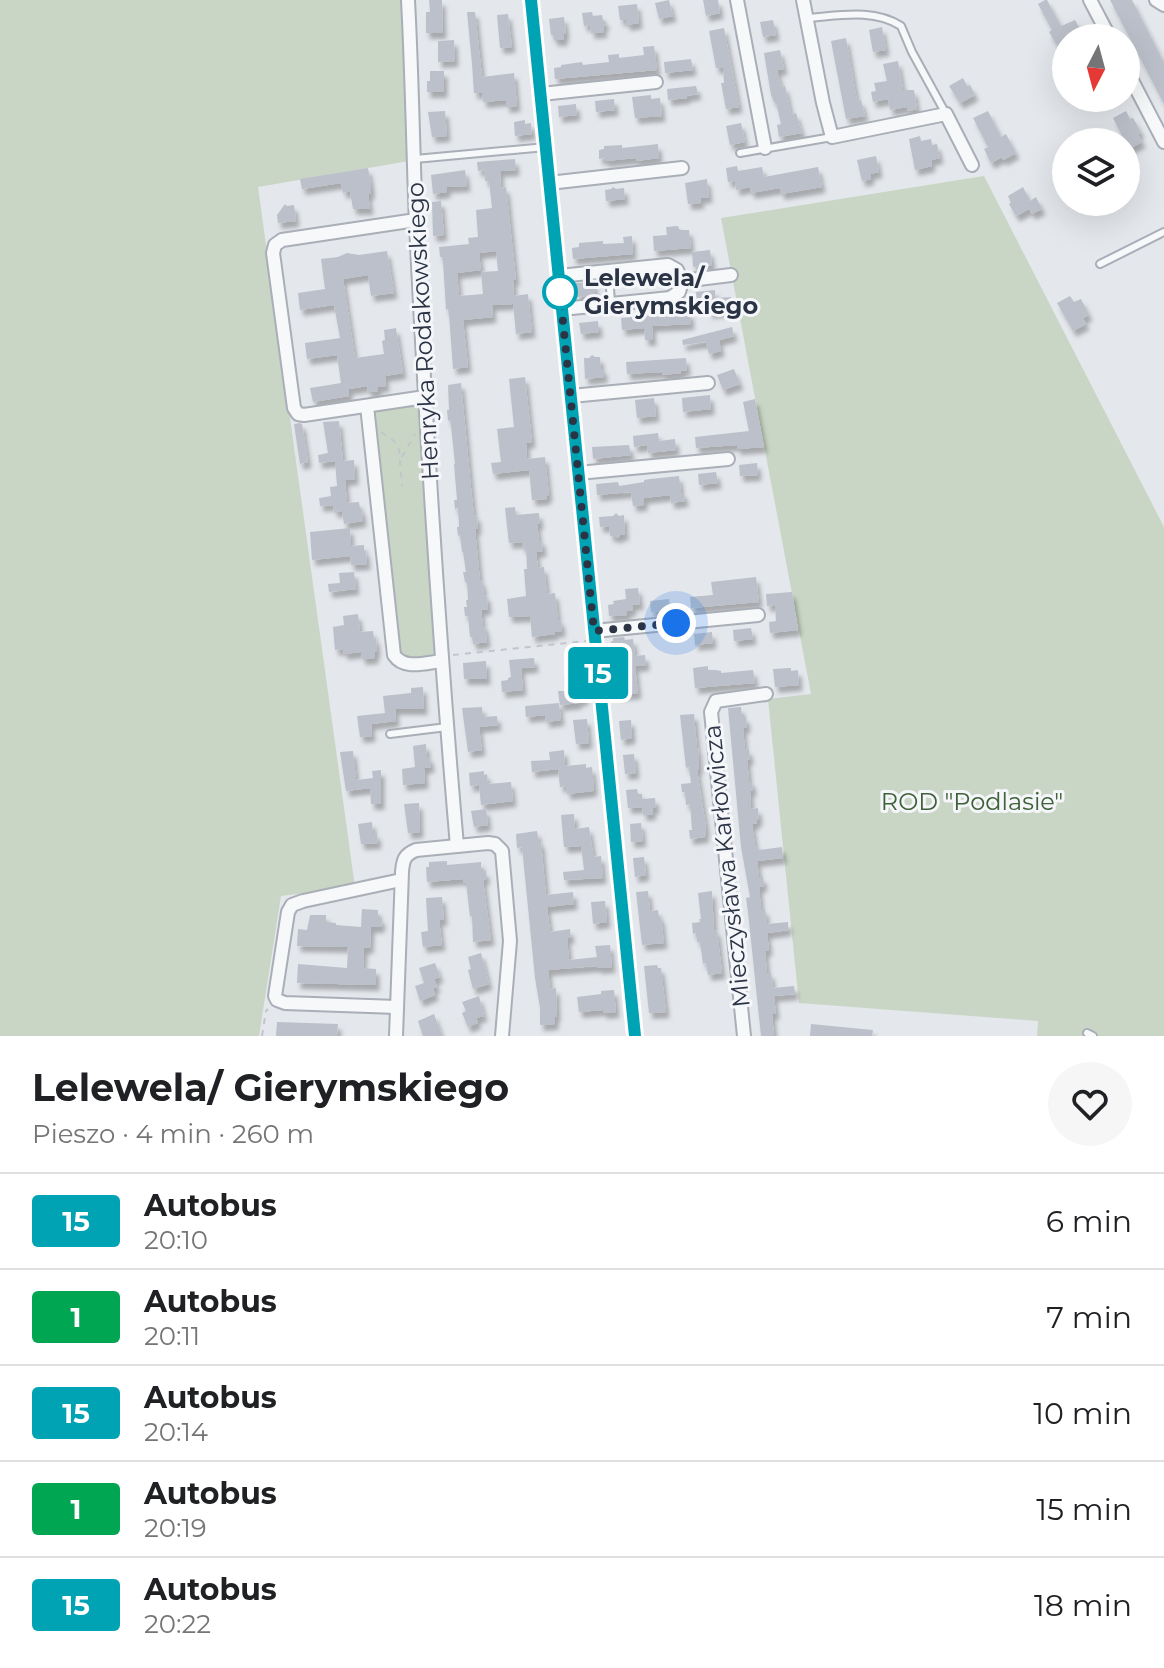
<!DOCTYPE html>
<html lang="pl">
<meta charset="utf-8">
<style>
:root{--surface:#fff;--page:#f6f6f6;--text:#202124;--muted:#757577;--line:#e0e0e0}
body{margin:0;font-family:Montserrat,sans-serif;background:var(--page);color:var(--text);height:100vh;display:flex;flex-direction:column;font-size:30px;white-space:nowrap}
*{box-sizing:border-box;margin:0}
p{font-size:26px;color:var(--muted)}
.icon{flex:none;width:44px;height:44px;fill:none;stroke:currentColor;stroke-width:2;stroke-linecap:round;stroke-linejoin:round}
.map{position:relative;height:1036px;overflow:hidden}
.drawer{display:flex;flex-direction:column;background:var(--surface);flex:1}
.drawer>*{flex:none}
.badge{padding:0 16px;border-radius:6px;font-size:28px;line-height:52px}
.needle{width:52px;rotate:186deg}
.buttons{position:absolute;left:1052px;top:24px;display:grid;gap:16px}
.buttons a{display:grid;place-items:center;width:88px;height:88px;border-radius:50%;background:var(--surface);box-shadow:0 8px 32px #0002;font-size:40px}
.you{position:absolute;width:40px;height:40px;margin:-20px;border:6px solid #fff;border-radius:50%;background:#1a73e8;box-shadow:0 0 0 12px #1a73e833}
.map>.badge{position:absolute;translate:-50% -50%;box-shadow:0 0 0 4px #fff}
.round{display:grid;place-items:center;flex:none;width:84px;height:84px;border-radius:42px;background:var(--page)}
.headline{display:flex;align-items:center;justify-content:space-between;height:136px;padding:0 32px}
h1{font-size:38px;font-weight:700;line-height:60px}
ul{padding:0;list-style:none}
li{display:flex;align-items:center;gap:24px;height:96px;padding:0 32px;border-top:2px solid var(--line)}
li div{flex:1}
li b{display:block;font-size:30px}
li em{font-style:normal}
li .badge{min-width:88px;font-weight:700;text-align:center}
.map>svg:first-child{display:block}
.green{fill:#c9d6c5}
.building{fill:#bbc0ca;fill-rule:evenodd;filter:url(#shadow)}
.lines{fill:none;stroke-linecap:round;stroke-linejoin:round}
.lane-casing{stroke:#a9aeb7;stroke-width:10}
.street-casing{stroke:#a9aeb7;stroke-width:16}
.path{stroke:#c2c5cb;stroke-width:2;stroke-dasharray:6 6;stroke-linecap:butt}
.lane{stroke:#f7f8fa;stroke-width:6}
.street{stroke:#f7f8fa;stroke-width:12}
.line-casing{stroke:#fff;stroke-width:18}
.line{stroke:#00a3b4;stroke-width:12}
.walk{stroke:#2b3445;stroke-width:8;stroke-dasharray:0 14.4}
.stop-dot{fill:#fff;stroke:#00a3b4;stroke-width:4}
.labels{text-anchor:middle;stroke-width:6;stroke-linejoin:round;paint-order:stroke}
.stop-label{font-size:24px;font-weight:bold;fill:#2b3445;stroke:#f4f6f9;text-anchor:start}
.street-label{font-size:24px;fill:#2b3445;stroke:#f4f6f9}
.park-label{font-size:24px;fill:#3f6138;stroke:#f4f6f9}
</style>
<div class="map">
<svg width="1164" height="1036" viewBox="0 0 1164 1036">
<defs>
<filter id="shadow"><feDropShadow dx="3.5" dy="6" stdDeviation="2" flood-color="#0004"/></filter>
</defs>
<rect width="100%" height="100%" fill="#e4e7ec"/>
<g class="green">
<polygon points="0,0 405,0 409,161 258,187 355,887 281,896 259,1036 0,1036"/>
<polygon points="984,176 1164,527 1164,1036 1037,1036 1038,1021 799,1003 768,699 811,694 721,218"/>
<path d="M412,403L418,405L420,410L435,653C421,661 408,661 398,648L373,416L376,409Z"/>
</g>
<g class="building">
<polygon points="429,0 442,0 443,33 426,33 426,12 430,12"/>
<polygon points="669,0 673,16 659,19 655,3"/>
<polygon points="703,0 718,0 720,13 706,16"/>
<polygon points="1045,0 1047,0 1061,26 1075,20 1080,29 1077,30 1080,36 1075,38 1066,38 1066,43 1058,47 1049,32 1052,30 1038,4"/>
<polygon points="1110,0 1132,0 1162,59 1164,62 1164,104"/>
<polygon points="637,4 639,23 627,25 626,20 620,20 618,6"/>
<polygon points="467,12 475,12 482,77 514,73 517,106 506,107 506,100 483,102 482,93 474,93 472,64 476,63 472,64"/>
<polygon points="592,12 593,16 602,15 603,20 607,23 603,26 604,32 591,33 590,25 584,26 582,13"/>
<polygon points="508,14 512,47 500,48 497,15"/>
<polygon points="564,17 566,34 564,34 564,40 554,40 553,35 551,35 549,19"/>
<polygon points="773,20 776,35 763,37 760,22"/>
<polygon points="882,27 886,50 873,52 869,30"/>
<polygon points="724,28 739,107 726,109 721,83 724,83 723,68 716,68 709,31"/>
<polygon points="846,38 857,101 861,100 865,116 846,119 831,41"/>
<polygon points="454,40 455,61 438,62 438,41"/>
<polygon points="654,46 657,70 555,79 554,68 561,67 561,65 582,62 583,65 609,62 608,55 619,54 619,58 644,55 643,47"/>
<polygon points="780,50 784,69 777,70 781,87 785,86 791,114 796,113 802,133 779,137 777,125 781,124 776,102 774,102 771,95 764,53"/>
<polygon points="691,59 693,70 665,73 664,62"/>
<polygon points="898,61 903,90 914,90 917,109 908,111 907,107 890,110 888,99 873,102 871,92 876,91 874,83 887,81 883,64"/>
<polygon points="430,71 444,71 444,92 427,92 427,81 430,81"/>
<polygon points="963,78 967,86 970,85 975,95 960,103 949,86"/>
<polygon points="696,86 698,94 686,96 687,98 668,100 667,89"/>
<polygon points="651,95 651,99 660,98 662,116 635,118 632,97"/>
<polygon points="614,99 615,110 596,112 595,101"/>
<polygon points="576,104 577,115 559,117 558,106"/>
<polygon points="445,111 447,136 432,137 428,112"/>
<polygon points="988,111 1001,137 1006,134 1016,153 1003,160 1002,157 991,163 984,149 988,147 973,118"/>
<polygon points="1126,111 1130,119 1133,118 1141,132 1138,134 1142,142 1129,149 1113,118"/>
<polygon points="525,120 525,124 531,123 532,134 515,136 514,122"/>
<polygon points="741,123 745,142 730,145 726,126"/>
<polygon points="920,136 921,141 931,139 932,145 937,144 940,158 931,160 932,166 915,170 909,139"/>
<polygon points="658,144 659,158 636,161 636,158 605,161 605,158 599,159 599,150 604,149 604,146 622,145 622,148"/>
<polygon points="876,156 879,172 870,174 871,179 862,181 857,160"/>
<path d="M515,159L516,170L500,171L501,188L506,187L516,280H513L514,296L528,294L532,332L516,334L513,304L492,305L493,317L463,320L468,367L453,369L449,315L448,309L446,310L443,262L442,257H440L439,247L469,244L468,238L478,237L476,210L492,208L489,181H485L484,170L478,171L477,162ZM496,251L498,271L481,272L483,294L459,296L457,273L481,270L479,253Z"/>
<polygon points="737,166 738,171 762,167 764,177 818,167 822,187 781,194 780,188 751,193 750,187 736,190 735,181 728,182 726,168"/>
<polygon points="368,168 371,185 371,194 368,194 370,209 353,209 350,191 343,193 341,183 302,189 300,179"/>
<polygon points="465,170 467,186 447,187 447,192 433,194 431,175"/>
<polygon points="707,179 709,197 700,198 701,203 688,204 685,183"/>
<polygon points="613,187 616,189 624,188 625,199 606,201 605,190 611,189"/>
<polygon points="1023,187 1030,201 1036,197 1042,209 1032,214 1029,209 1016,216 1009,204 1011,203 1008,196"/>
<polygon points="441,201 444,235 433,236 432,202"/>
<polygon points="285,204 287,206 294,205 296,221 278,223 277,215"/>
<polygon points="678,226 679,229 682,230 689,230 691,248 654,251 653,236 667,235 666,227"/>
<polygon points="632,236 633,254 573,259 572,248 579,247 579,243 603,241 603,244 624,243 623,237"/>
<polygon points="710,250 712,265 693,267 692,252"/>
<polygon points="387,251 394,293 371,296 368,275 343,279 355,358 384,354 382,341 385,340 384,330 396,328 403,373 385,376 386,386 378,387 378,391 368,392 367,386 349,389 349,396 313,402 310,388 341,383 337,355 307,359 305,343 340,338 334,305 300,310 298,293 325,289 321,259 338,257 347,253 359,255"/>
<polygon points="594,282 595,295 577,297 576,283"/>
<polygon points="715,290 715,298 731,297 732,310 709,313 708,302 697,303 696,292"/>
<polygon points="1070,296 1074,302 1081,299 1089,315 1083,318 1086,324 1073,331 1057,303"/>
<polygon points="690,312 691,324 652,326 653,340 645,340 644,328 622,330 621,318"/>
<polygon points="598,321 599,332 581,334 579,323"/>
<polygon points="732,327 734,336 719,340 721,351 709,354 706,342 683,345 682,340"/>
<polygon points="592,355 595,357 600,357 601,369 604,369 604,377 585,379 584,358 589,358"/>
<polygon points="686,358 687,370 681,371 681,373 662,375 662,372 627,374 626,362"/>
<polygon points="734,369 740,384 723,390 717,375"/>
<polygon points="525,377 532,442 526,443 527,459 545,457 549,496 546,496 547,499 532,500 529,470 493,474 491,463 501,462 497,429 514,427 509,379"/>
<polygon points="461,383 471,488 474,516 477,515 478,529 475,529 480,581 482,580 484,596 487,595 488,609 481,610 483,626 485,626 487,642 473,644 472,637 470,637 468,616 465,616 464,607 467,607 466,600 468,600 467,582 465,582 463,572 466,572 463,552 462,552 460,535 458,536 457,527 459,527 458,508 455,509 454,500 457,500 454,464 455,464 451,426 450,420 448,421 447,410 449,410 448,385"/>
<polygon points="710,395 711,409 683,412 682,398"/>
<polygon points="654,398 656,416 637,418 635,400"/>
<polygon points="755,399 764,447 737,449 737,445 696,448 695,437 749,431 743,402"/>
<polygon points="339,421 343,461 354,460 355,479 345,480 347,503 359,502 360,509 362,509 363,521 344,524 342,511 334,512 333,505 320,506 319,498 331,496 330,487 337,486 335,461 319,463 318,455 328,453 323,422"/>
<polygon points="300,423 302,424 308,462 300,464 294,424"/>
<polygon points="658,433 659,441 675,439 676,450 648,453 647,445 634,447 633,436"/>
<polygon points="629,445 631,455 593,459 592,447"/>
<polygon points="757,463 758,475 740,476 739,465"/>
<polygon points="716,472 718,483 699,485 698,474"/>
<polygon points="679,476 681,493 684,493 685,501 671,503 670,495 644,498 644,505 633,506 631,492 597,495 596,484 618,482 619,486 644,482 644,480 650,479"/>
<polygon points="515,507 516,515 539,513 540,524 537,524 539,540 542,540 543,551 536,552 538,568 544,567 547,594 555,593 558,620 561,620 562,631 554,632 555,634 532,637 530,616 509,617 507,599 526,596 524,569 527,569 526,547 522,548 522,542 509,543 508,535 505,508"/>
<polygon points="616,513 619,516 624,515 625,535 620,535 618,538 615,536 610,536 609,526 600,527 599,517 613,516"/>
<polygon points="350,528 351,546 364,545 364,551 366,551 367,564 351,565 350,556 312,560 310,532"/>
<polygon points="354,572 356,589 329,592 328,584 340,583 339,573"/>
<polygon points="756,577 759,602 691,608 690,597 713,595 711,582"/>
<polygon points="638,588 640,604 632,605 633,610 627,611 627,615 609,616 608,605 614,604 613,601 626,599 625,589"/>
<polygon points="792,592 798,630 770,633 769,622 776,621 775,605 767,606 766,594"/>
<polygon points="669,599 670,610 651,612 650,601"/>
<polygon points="358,614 360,632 373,631 374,639 376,638 377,652 375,652 375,658 362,659 361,652 344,654 343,649 335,650 333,627 344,625 343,616"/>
<polygon points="751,628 753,639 734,641 733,630"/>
<polygon points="712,632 713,643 695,645 694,634"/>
<polygon points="624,637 625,640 633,639 635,656 645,655 646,665 635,666 638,693 618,695 611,641 613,641 613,638"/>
<polygon points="585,648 586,659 582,659 581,663 585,700 578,700 579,703 560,705 558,691 565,691 564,677 572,676 570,650"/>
<polygon points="534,658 535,667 521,668 523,690 502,692 501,681 508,680 508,678 511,677 509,660"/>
<polygon points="486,661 487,679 464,679 463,663"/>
<polygon points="708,666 708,670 716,670 721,671 721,673 753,670 755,683 695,688 693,668"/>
<polygon points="791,668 791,671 798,670 799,685 775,687 773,669"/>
<polygon points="423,687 424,709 395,709 396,721 371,724 372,736 360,737 357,716 385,713 383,696 411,693 411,688"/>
<polygon points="559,703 561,720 546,722 545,715 526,717 525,706"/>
<polygon points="482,707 483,717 497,716 498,725 479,727 482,750 468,752 462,708"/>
<polygon points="741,707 742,717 746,717 747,727 743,728 745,750 749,749 750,759 747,760 749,781 752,781 753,791 750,791 751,809 758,808 759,820 756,820 757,823 752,824 755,845 758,845 759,850 782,847 783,858 757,861 759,877 763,877 764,886 759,887 761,909 765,909 767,924 788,922 788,930 767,933 769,950 765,951 767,973 771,973 773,988 794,986 795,994 774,996 776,1014 772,1014 774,1036 761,1036 748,912 746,898 750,897 741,847 728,708"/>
<polygon points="694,714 697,748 698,748 699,760 699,769 697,770 706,827 705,837 690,839 689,830 692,830 690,804 686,805 685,792 682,792 681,784 691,783 689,767 686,768 680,715"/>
<polygon points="587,719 589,743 576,744 573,720"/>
<polygon points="631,720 632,738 621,740 619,721"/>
<polygon points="426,744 427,757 430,757 431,767 424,768 425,783 403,785 402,769 415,767 413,746"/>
<polygon points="564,750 565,766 586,764 586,768 592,767 594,788 593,791 567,794 566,786 560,787 558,769 532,772 531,761 550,760 549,752"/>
<polygon points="353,751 356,780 373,778 372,771 381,770 381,804 371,804 370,788 346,791 340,752"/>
<polygon points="634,754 636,773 625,774 623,755"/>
<polygon points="484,771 484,775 487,774 488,784 511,782 513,801 481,805 479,785 470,786 469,773"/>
<polygon points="637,789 638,794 642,794 642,799 655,798 656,808 652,808 653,814 643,815 642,807 628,808 626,790"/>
<polygon points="419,803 420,832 408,833 404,804"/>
<polygon points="486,809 488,825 474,827 471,811"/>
<polygon points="574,814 575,829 589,827 593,854 594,857 601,856 603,878 564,880 563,872 584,870 581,846 564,847 561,815"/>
<polygon points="372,822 373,834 377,833 378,843 361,844 358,824"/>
<polygon points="641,823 643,841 631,842 630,824"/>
<polygon points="537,831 539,842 541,842 546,895 573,892 574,904 547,907 550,932 570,929 571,938 567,938 569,960 597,957 595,946 610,945 612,967 598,968 597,966 548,970 550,989 556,988 557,1016 555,1017 555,1024 540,1025 540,1008 535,978 522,847 517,848 516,834"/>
<polygon points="644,857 646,875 635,877 633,858"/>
<polygon points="447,861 447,865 481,862 481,871 486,871 486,879 483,880 491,940 473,942 472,916 470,917 466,882 464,883 463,879 427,882 426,867 429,867 429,862"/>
<polygon points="648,891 650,911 658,910 659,917 661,917 664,943 642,945 636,892"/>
<polygon points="712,891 714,931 717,930 722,973 708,975 706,963 703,964 700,942 697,942 696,933 693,934 692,923 700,922 699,919 701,919 698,893"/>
<polygon points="442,897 444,920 439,920 442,945 423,947 421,932 428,931 426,898"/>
<polygon points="605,901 607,922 593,924 591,902"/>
<polygon points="362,909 378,910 378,918 382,918 381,927 371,927 370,948 364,948 363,968 376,969 376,985 297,983 298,964 347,968 348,947 297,946 298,929 307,930 310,915 326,915 326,922 336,923 336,925 361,927"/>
<polygon points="481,953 489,984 473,989 468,970 471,969 468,957"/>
<polygon points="435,963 440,977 434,979 437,987 433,988 435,995 420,1001 415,986 424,983 419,968"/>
<polygon points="657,965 658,968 661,968 666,1012 649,1013 644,966"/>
<polygon points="614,990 616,1012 603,1013 603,1010 579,1012 577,997 601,994 601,991"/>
<polygon points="479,996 484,1016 476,1018 478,1023 468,1027 462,1013 466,1011 462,1002"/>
<polygon points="434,1014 442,1036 423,1036 418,1021"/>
<polygon points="277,1022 338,1024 337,1036 276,1036"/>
<polygon points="811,1024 873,1030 872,1036 810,1036"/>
</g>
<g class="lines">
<g class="lane-casing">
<g id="lane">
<path d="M807,18C838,16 873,8 901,26L912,52L946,114"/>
<polyline points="740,153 832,137"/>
<polyline points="415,159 546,147"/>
<polyline points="1100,264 1164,232"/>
<polyline points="609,272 611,304"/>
<polyline points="390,734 447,727"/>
<polyline points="1087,1033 1093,1036"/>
</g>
</g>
<g class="street-casing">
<g id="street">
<path d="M408,0C412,75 413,149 416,224C426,431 439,639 457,846"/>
<polyline points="531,0 635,1036"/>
<polyline points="737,0 765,148"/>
<polyline points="803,0 823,103 832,137 946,114 972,165"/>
<polyline points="1090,0 1110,38"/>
<polyline points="1156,0 1164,5"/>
<polyline points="1126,69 1164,142"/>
<polyline points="541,94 656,82"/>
<polyline points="549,183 682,168"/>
<polyline points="416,220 282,240 275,245 273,253 294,408 298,414 304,415 425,397"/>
<polyline points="559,276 668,265 677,270 682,281 679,292 670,298 562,309"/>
<polyline points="682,281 731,275"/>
<polyline points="571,396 708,383"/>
<path d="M367,406L394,655C404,670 425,663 441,661"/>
<polyline points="578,473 728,459"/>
<polyline points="594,631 758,615"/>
<polyline points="397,1007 285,1003 277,1000 275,996 288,912 292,905 303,901 401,880"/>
<path d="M396,1036L402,872C403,860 404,855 416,850L488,843L495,844L502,851L510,941L502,1036"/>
<polyline points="744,1036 711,712 716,701 766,694"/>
</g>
</g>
<g class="path">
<polyline points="381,432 394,441 399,450 402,486"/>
<polyline points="402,457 415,434"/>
<polyline points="453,655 586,641"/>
<polyline points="262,1036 266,1011 268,1009"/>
</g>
<use href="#lane" class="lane"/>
<use href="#street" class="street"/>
</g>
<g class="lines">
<g class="line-casing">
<polyline id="line" points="531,0 635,1036"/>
</g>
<use href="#line" class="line"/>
<polyline class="walk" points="560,292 594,631 676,623"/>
</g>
<circle class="stop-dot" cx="560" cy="292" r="16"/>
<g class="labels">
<g class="stop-label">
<text x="584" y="286">Lelewela/<tspan x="584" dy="28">Gierymskiego</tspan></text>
</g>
<g class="street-label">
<text transform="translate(423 331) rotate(-93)" y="8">Henryka Rodakowskiego</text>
<text transform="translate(727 866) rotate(-96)" y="8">Mieczysława Karłowicza</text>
</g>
<g class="park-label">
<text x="972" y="810">ROD "Podlasie"</text>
</g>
</g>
</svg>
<div class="buttons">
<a><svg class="needle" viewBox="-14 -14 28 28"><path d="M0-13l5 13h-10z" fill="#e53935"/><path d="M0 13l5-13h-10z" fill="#757577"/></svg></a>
<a><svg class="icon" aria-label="layers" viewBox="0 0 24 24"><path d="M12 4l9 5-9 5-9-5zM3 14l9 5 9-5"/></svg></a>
</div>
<div class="you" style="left:676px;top:623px"></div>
<b class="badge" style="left:598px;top:673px;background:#00a3b4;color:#fff">15</b>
</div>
<section class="drawer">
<div class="headline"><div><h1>Lelewela/ Gierymskiego</h1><p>Pieszo · 4 min · 260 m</p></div><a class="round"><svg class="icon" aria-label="heart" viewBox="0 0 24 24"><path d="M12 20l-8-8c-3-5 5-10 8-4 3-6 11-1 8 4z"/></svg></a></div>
<ul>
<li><span class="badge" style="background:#00a3b4;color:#fff">15</span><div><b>Autobus</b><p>20:10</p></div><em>6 min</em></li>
<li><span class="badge" style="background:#00a651;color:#fff">1</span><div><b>Autobus</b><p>20:11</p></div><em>7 min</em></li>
<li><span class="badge" style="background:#00a3b4;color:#fff">15</span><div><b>Autobus</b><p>20:14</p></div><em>10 min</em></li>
<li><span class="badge" style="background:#00a651;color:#fff">1</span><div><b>Autobus</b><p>20:19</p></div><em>15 min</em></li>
<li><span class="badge" style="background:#00a3b4;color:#fff">15</span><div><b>Autobus</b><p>20:22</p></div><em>18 min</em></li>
</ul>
</section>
